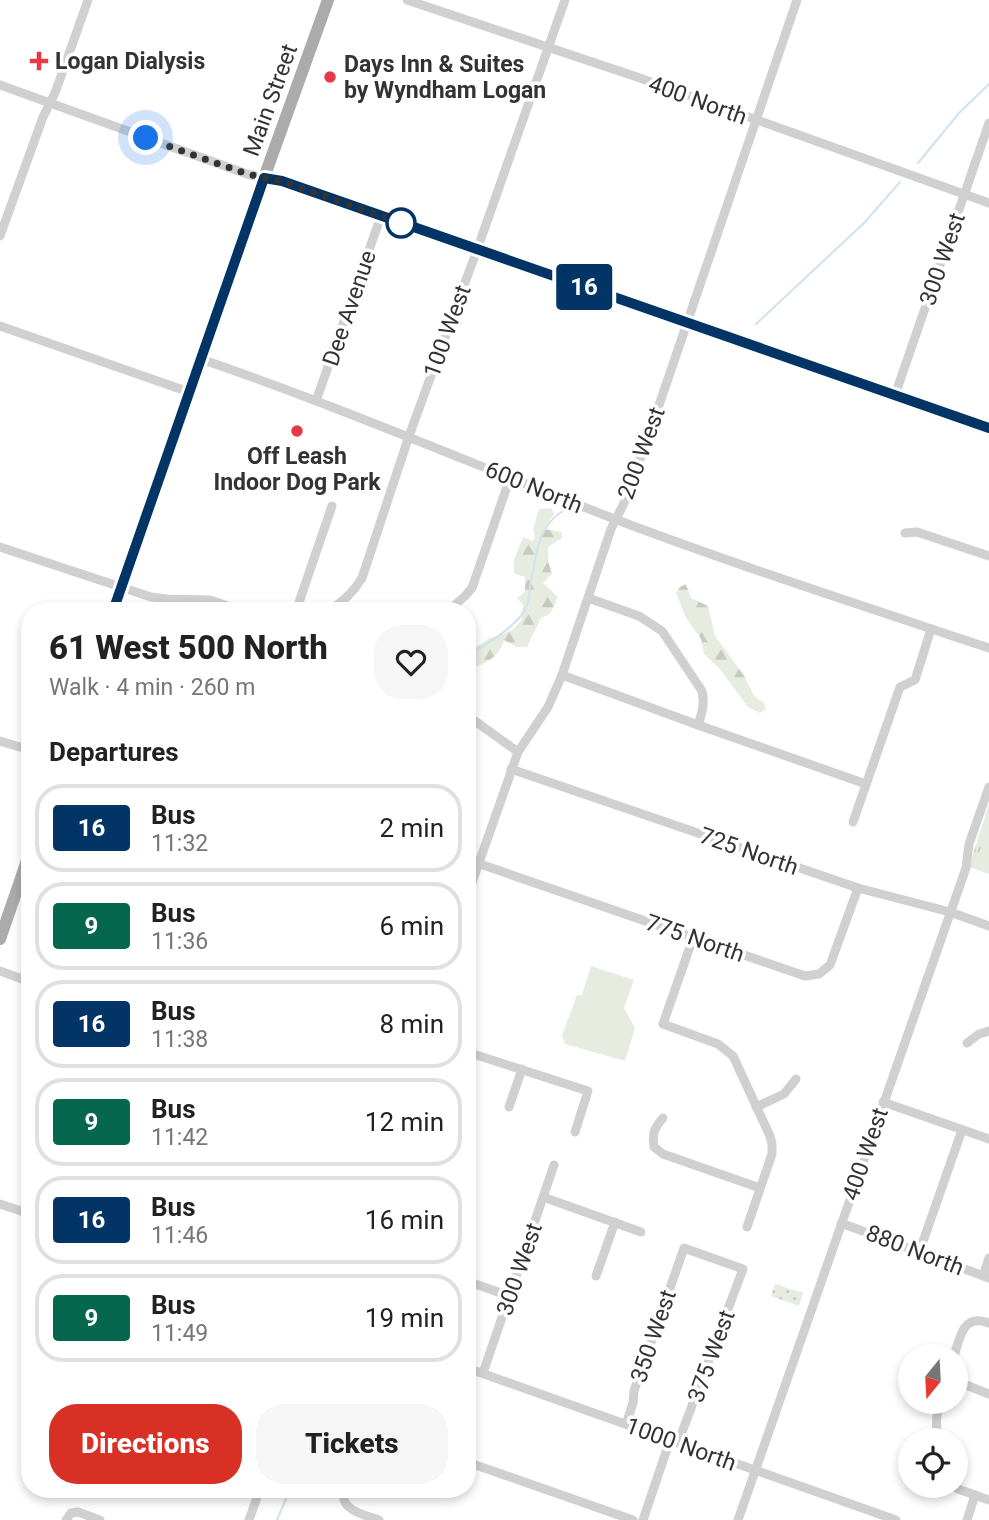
<!DOCTYPE html>
<meta charset="utf-8">
<style>
:root{--surface:#fff;--page:#f6f6f6;--text:#222;--muted:#767676;--line:#e0e0e0;--accent:#d93025}
body{margin:0;font-family:Roboto,sans-serif;background:var(--page);color:var(--text);height:100vh;display:flex;flex-direction:column;font-size:26px;white-space:nowrap}
*{box-sizing:border-box;margin:0}
p{font-size:23px;color:var(--muted)}
.icon{flex:none;width:38px;height:38px;fill:none;stroke:currentColor;stroke-width:2;stroke-linecap:round;stroke-linejoin:round}
.map{position:relative;flex:1;overflow:hidden}
.drawer{position:absolute;left:21px;top:602px;width:455px;height:896px;display:flex;flex-direction:column;background:var(--surface);border-radius:28px;box-shadow:0 4px 10px #0003}
.drawer>*{flex:none}
.badge{padding:0 14px;border-radius:5px;font-size:24px;line-height:46px}
.needle{width:46px;rotate:198deg}
.buttons{position:absolute;left:898px;top:1344px;display:grid;gap:14px}
.buttons a{display:grid;place-items:center;width:70px;height:70px;border-radius:50%;background:var(--surface);box-shadow:0 4px 10px #0003;font-size:35px}
.you{position:absolute;width:35px;height:35px;margin:-18px;border:5px solid #fff;border-radius:50%;background:#1a73e8;box-shadow:0 0 0 10px #1a73e833}
.map>.badge{position:absolute;translate:-50% -50%;box-shadow:0 0 0 4px #fff}
h2{padding:0 28px;font-size:26px;line-height:63px}
.round{display:grid;place-items:center;flex:none;width:74px;height:74px;border-radius:28px;background:var(--page)}
.overview{display:flex;align-items:center;justify-content:space-between;height:119px;padding:0 28px}
h1{font-size:33px;font-weight:800;line-height:52px}
.cta{display:flex;gap:14px;margin-top:auto;padding:14px 28px}
.cta a{flex:1;height:80px;border-radius:28px;background:var(--accent);color:#fff;font-size:28px;font-weight:800;line-height:80px;text-align:center}
.cta a+a{background:var(--page);color:var(--text)}
ul{padding:0;list-style:none}
li{display:flex;align-items:center;gap:21px;height:88px;margin:0 14px 10px;padding:0 14px;border:4px solid var(--line);border-radius:28px}
li div{flex:1}
li b{display:block;font-size:26px}
li em{font-style:normal}
li .badge{min-width:77px;font-weight:700;text-align:center}
.map>svg:first-child{display:block}
.grass{fill:#e6ecdf}
.forest{fill:url(#forest-firs)}
.park{fill:url(#park-tufts)}
.garden{fill:url(#garden-dots)}
.lines{fill:none;stroke-linecap:round;stroke-linejoin:round}
.stream{stroke:#cfe2ee;stroke-width:2}
.minor{stroke:#d0d0d0;stroke-width:9}
.major{stroke:#ababab;stroke-width:12}
.line-casing{stroke:#fff;stroke-width:16}
.line{stroke:#023465;stroke-width:10}
.walk{stroke:#333;stroke-width:7;stroke-dasharray:0 12.6}
.poi-dot{fill:#e63946;stroke:#fff;stroke-width:2.5}
.stop-dot{fill:#fff;stroke:#023465;stroke-width:3.5}
.labels{text-anchor:middle;stroke-width:7;stroke-linejoin:round;paint-order:stroke}
.poi-label{font-size:23px;font-weight:bold;fill:#333;stroke:#fff;text-anchor:start}
.street-label{font-size:23px;fill:#333;stroke:#fff}
</style>
<div class="map">
<svg width="989" height="1520" viewBox="0 0 989 1520">
<defs>
<pattern id="forest-firs" width="22" height="20" patternUnits="userSpaceOnUse" patternTransform="scale(1.75)"><rect width="22" height="20" fill="#e6ecdf"/><path d="M5 1l3.5 6h-7zM16 11l3.5 6h-7z" fill="#c6cbc0"/></pattern>
<pattern id="park-tufts" width="24" height="20" patternUnits="userSpaceOnUse" patternTransform="scale(1.75)"><rect width="24" height="20" fill="#e6ecdf"/><path d="M3 7l-1-3M5 7V3M7 7l1-3M15 17l-1-3M17 17v-4M19 17l1-3" fill="none" stroke="#c6cbc0"/></pattern>
<pattern id="garden-dots" width="8" height="8" patternUnits="userSpaceOnUse" patternTransform="scale(1.75)"><rect width="8" height="8" fill="#e6ecdf"/><path d="M2 2h.1M6 6h.1" fill="none" stroke="#c6cbc0" stroke-width="1.8" stroke-linecap="round"/></pattern>
</defs>
<rect width="100%" height="100%" fill="#fff"/>
<polygon class="grass" points="591,966 634,980 624,1008 635,1028 625,1061 565,1044 562,1035 577,995 582,995"/>
<g class="forest">
<path d="M551,508L554,514L544,529L562,532V538L548,547V561L552,574L543,583L558,597L550,614L541,618L527,647H516L504,640C499,659 484,663 467,671V656L476,647L488,639L511,631L521,621L523,605L517,598L525,592V577L515,574L513,562L523,537L532,541L535,538L533,529L539,509Z"/>
<polygon points="686,584 691,598 708,606 715,636 745,677 754,696 764,703 766,709 760,713 748,707 720,669 704,654 701,639 686,618 676,593 680,587"/>
</g>
<polygon class="park" points="989,804 989,874 969,867"/>
<polygon class="garden" points="775,1284 803,1293 799,1306 771,1296"/>
<g class="lines">
<g class="stream">
<polyline points="918,163 959,113 989,84"/>
<polyline points="756,324 864,223 900,182"/>
<path d="M467,655C485,646 517,626 526,608C529,602 529,593 530,587C536,559 536,527 563,511"/>
<polyline points="277,1520 290,1489"/>
</g>
<g class="minor">
<polyline points="407,0 637,77 989,203"/>
<polyline points="0,85 247,174 282,182 989,428"/>
<polyline points="0,236 43,117 55,93 88,0"/>
<polyline points="0,326 189,392"/>
<path d="M201,359C340,407 475,465 612,518C736,565 863,606 989,648"/>
<polyline points="895,395 989,123"/>
<polyline points="316,401 381,216"/>
<polyline points="905,533 917,532 989,556"/>
<polyline points="0,547 151,597 167,599 210,600 243,611"/>
<path d="M588,598L639,616L662,631L702,691C705,704 702,713 698,725"/>
<polyline points="296,611 332,506"/>
<path d="M329,611C343,601 353,593 362,578L409,436L477,250L565,0"/>
<polyline points="448,611 465,596 472,588 510,478"/>
<polyline points="562,675 698,725 866,784"/>
<polyline points="467,718 475,721 518,752"/>
<polyline points="0,741 30,750"/>
<polyline points="511,769 858,888 950,912 989,926"/>
<polyline points="853,822 900,687 915,680 931,629"/>
<polyline points="480,864 805,976 819,974 830,965 858,888"/>
<polyline points="467,897 518,752 548,707 562,675 611,529 625,501 655,417 797,0"/>
<polyline points="693,938 663,1024 718,1044 733,1056 770,1136 772,1144 772,1154 747,1227"/>
<polyline points="0,971 30,982"/>
<polyline points="967,1043 979,1034 989,1031"/>
<polyline points="467,1052 588,1091 575,1132"/>
<polyline points="883,1102 989,1139"/>
<polyline points="509,1107 522,1069"/>
<polyline points="756,1107 784,1094 796,1079"/>
<path d="M663,1118C654,1128 652,1134 654,1147L663,1154L760,1188"/>
<polyline points="543,1197 641,1232"/>
<polyline points="0,1204 30,1214"/>
<polyline points="25,1213 30,1198"/>
<polyline points="841,1223 989,1278"/>
<polyline points="919,1253 962,1130"/>
<polyline points="596,1276 615,1222"/>
<polyline points="983,1276 989,1258"/>
<polyline points="467,1281 509,1296"/>
<path d="M954,1356C960,1337 963,1313 989,1323"/>
<polyline points="467,1368 896,1520"/>
<polyline points="483,1373 554,1165"/>
<polyline points="956,1381 989,1394"/>
<polyline points="626,1424 633,1403 634,1391 684,1248 743,1269 678,1443"/>
<path d="M939,1440C935,1426 936,1416 940,1402"/>
<polyline points="467,1462 633,1520"/>
<polyline points="955,1486 958,1489 989,1500"/>
<path d="M345,1489C337,1510 365,1515 379,1520"/>
<polyline points="66,1520 71,1513 78,1512 100,1520"/>
<polyline points="249,1520 260,1489"/>
<polyline points="643,1520 670,1440"/>
<polyline points="738,1520 966,868 969,844 989,787"/>
<polyline points="967,1520 975,1495"/>
</g>
<g class="major">
<polyline points="113,611 260,189 328,0"/>
<polyline points="0,939 30,852"/>
</g>
</g>
<g class="lines">
<g class="line-casing">
<polyline id="line" points="113,611 264,178 282,181 989,428"/>
</g>
<use href="#line" class="line"/>
<polyline class="walk" points="146,138 247,174 282,181 401,223"/>
</g>
<g class="poi-dot">
<path d="M35.5 50.5h7v7h7v7h-7v7h-7v-7h-7v-7h7z"/>
<circle cx="330" cy="77" r="7"/>
<circle cx="297" cy="431" r="7"/>
</g>
<circle class="stop-dot" cx="401" cy="223" r="14"/>
<g class="labels">
<g class="poi-label">
<text x="55" y="69">Logan Dialysis</text>
<text x="344" y="72">Days Inn &amp; Suites<tspan x="344" dy="26">by Wyndham Logan</tspan></text>
<text x="297" y="464" text-anchor="middle">Off Leash<tspan x="297" dy="26">Indoor Dog Park</tspan></text>
</g>
<g class="street-label">
<text transform="translate(270 100) rotate(-70)" y="8">Main Street</text>
<text transform="translate(698 100) rotate(20)" y="8">400 North</text>
<text transform="translate(942 259) rotate(-71)" y="8">300 West</text>
<text transform="translate(349 308) rotate(-71)" y="8">Dee Avenue</text>
<text transform="translate(447 331) rotate(-70)" y="8">100 West</text>
<text transform="translate(641 453) rotate(-70)" y="8">200 West</text>
<text transform="translate(534 487) rotate(22)" y="8">600 North</text>
<text transform="translate(749 851) rotate(19)" y="8">725 North</text>
<text transform="translate(695 938) rotate(19)" y="8">775 North</text>
<text transform="translate(865 1154) rotate(-71)" y="8">400 West</text>
<text transform="translate(915 1250) rotate(21)" y="8">880 North</text>
<text transform="translate(519 1269) rotate(-71)" y="8">300 West</text>
<text transform="translate(653 1336) rotate(-71)" y="8">350 West</text>
<text transform="translate(711 1356) rotate(-70)" y="8">375 West</text>
<text transform="translate(681 1444) rotate(20)" y="8">1000 North</text>
</g>
</g>
</svg>
<div class="buttons">
<a><svg class="needle" viewBox="-14 -14 28 28"><path d="M0-13l5 13h-10z" fill="#e53935"/><path d="M0 13l5-13h-10z" fill="#767676"/></svg></a>
<a><svg class="icon" aria-label="locate" viewBox="0 0 24 24"><circle cx="12" cy="12" r="6"/><path d="M12 2v4M12 18v4M2 12h4M18 12h4"/></svg></a>
</div>
<div class="you" style="left:146px;top:138px"></div>
<b class="badge" style="left:584px;top:287px;background:#023465;color:#fff">16</b>
<section class="drawer">
<div class="overview"><div><h1>61 West 500 North</h1><p>Walk · 4 min · 260 m</p></div><a class="round"><svg class="icon" aria-label="heart" viewBox="0 0 24 24"><path d="M12 20l-8-8c-3-5 5-10 8-4 3-6 11-1 8 4z"/></svg></a></div>
<h2>Departures</h2>
<ul>
<li><span class="badge" style="background:#023465;color:#fff">16</span><div><b>Bus</b><p>11:32</p></div><em>2 min</em></li>
<li><span class="badge" style="background:#05674e;color:#fff">9</span><div><b>Bus</b><p>11:36</p></div><em>6 min</em></li>
<li><span class="badge" style="background:#023465;color:#fff">16</span><div><b>Bus</b><p>11:38</p></div><em>8 min</em></li>
<li><span class="badge" style="background:#05674e;color:#fff">9</span><div><b>Bus</b><p>11:42</p></div><em>12 min</em></li>
<li><span class="badge" style="background:#023465;color:#fff">16</span><div><b>Bus</b><p>11:46</p></div><em>16 min</em></li>
<li><span class="badge" style="background:#05674e;color:#fff">9</span><div><b>Bus</b><p>11:49</p></div><em>19 min</em></li>
</ul>
<div class="cta"><a>Directions</a><a>Tickets</a></div>
</section>
</div>
